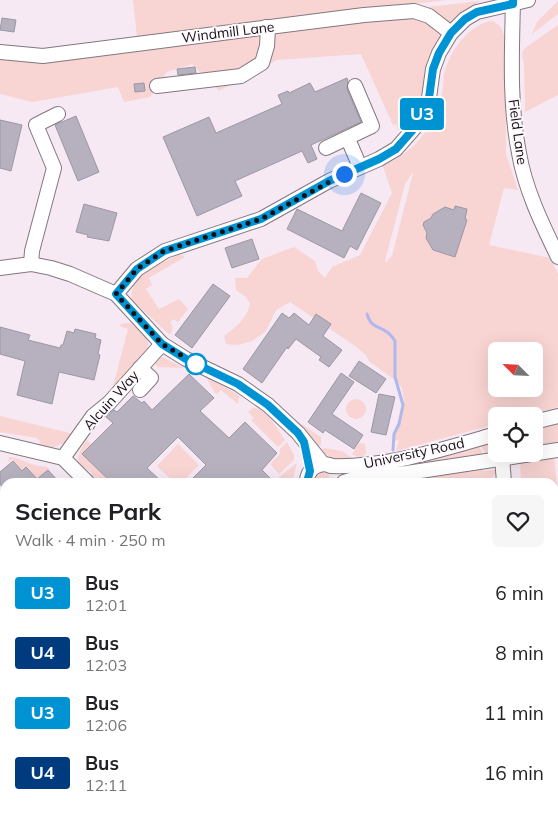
<!DOCTYPE html>
<meta charset="utf-8">
<style>
:root{--surface:#fff;--page:#f6f6f6;--text:#202124;--muted:#757577}
body{margin:0;font-family:Mulish,sans-serif;background:var(--page);color:var(--text);height:100vh;display:flex;flex-direction:column;font-size:19px;white-space:nowrap}
*{box-sizing:border-box;margin:0}
p{font-size:16px;color:var(--muted)}
.icon{flex:none;width:28px;height:28px;fill:none;stroke:currentColor;stroke-width:2;stroke-linecap:round;stroke-linejoin:round}
.map{position:relative;flex:1;overflow:hidden}
.sheet{position:absolute;left:0px;top:478px;width:559px;height:336px;display:flex;flex-direction:column;background:var(--surface);border-radius:15px 15px 0 0;box-shadow:0 5px 20px #0002}
.sheet>*{flex:none}
.badge{padding:0 10px;border-radius:4px;font-size:18px;line-height:32px}
.needle{width:32px;rotate:294deg}
.tools{position:absolute;left:488px;top:342px;display:grid;gap:10px}
.tools a{display:grid;place-items:center;width:55px;height:55px;border-radius:8px;background:var(--surface);box-shadow:0 5px 20px #0002;font-size:25px}
.you{position:absolute;width:25px;height:25px;margin:-12px;border:4px solid #fff;border-radius:50%;background:#1a73e8;box-shadow:0 0 0 8px #1a73e833}
.map>.badge{position:absolute;translate:-50% -50%;box-shadow:0 0 0 2px #fff}
.round{display:grid;place-items:center;flex:none;width:52px;height:52px;border-radius:8px;background:var(--page)}
.head{display:flex;align-items:center;justify-content:space-between;height:85px;padding:0 15px}
h1{font-size:24px;font-weight:700;line-height:38px}
ul{padding:0;list-style:none}
li{display:flex;align-items:center;gap:15px;height:60px;padding:0 15px}
li div{flex:1}
li b{display:block;font-size:19px}
li em{font-style:normal}
li .badge{min-width:55px;font-weight:700;text-align:center}
.map>svg:first-child{display:block}
.green{fill:#f8d4d2;fill-rule:evenodd}
.water{fill:#afb8ed}
.lines{fill:none;stroke-linecap:round;stroke-linejoin:round}
.stream{stroke:#afb8ed;stroke-width:3}
.building{fill:#b7b1bf;stroke:#9c97a4}
.minor-casing{stroke:#837781;stroke-width:16}
.minor{stroke:#fff;stroke-width:14}
.line-casing{stroke:#fff;stroke-width:11}
.line{stroke:#0093d3;stroke-width:8}
.walk{stroke:#140f13;stroke-width:5;stroke-dasharray:0 9}
.stop-dot{fill:#fff;stroke:#0093d3;stroke-width:2.5}
.labels{text-anchor:middle;stroke-width:4;stroke-linejoin:round;paint-order:stroke}
.street-label{font-size:14px;fill:#140f13;stroke:#fef9fd}
</style>
<div class="map">
<svg width="558" height="813" viewBox="0 0 558 813">
<rect width="100%" height="100%" fill="#f6e9f4"/>
<g class="green">
<polygon points="133,0 447,0 137,37"/>
<polygon points="480,1 451,22 447,23 419,8"/>
<polygon points="558,1 558,14 532,34 537,22"/>
<polygon points="414,11 441,31 441,37 425,92 416,113 405,129 398,130 396,124 393,125 361,54 277,60 219,91 192,64 167,72 150,97 124,102 118,87 32,102 0,94 0,50 13,53"/>
<path d="M492,21C502,25 503,31 505,40L506,154L518,190L504,188L489,245L550,258L558,274V407L524,416H496V424L396,451L399,440L396,441L394,438L404,401L402,388L396,381L369,361L365,354L355,346L290,302L276,310L266,331L252,341L238,345L226,344L224,336C235,328 248,318 250,303L246,297L236,290L235,278H247L262,259L294,247L315,261L318,271L325,278L332,267L360,255L392,193L383,166C406,156 424,139 435,116C439,107 442,97 443,87C444,82 443,76 445,71C451,50 469,24 492,21ZM413,173L392,256L388,260L387,263L385,261L405,184L412,173ZM496,351H534V389H496Z"/>
<polygon points="558,25 558,95 525,112 524,63 522,54 525,48"/>
<path d="M179,255H182L185,257L149,278L152,285L146,289L159,309L179,299L188,309L178,322L174,319L170,322L173,328L170,335L132,300C127,277 162,262 179,255Z"/>
<path d="M128,323C135,324 147,335 148,343C149,345 148,349 147,351L111,394L128,329L119,326L121,324Z"/>
<polygon points="162,357 184,368 158,367 155,364"/>
<polygon points="206,377 237,394 239,397 238,404 221,390 217,394 215,393"/>
<circle cx="356" cy="409" r="10"/>
<path d="M253,408C268,409 277,429 285,440L278,447L251,420L254,418L248,412Z"/>
<path d="M0,416L74,434C64,445 52,450 38,447L40,441L37,438L0,432Z"/>
<polygon points="297,421 321,437 321,445 318,447"/>
<polygon points="558,423 558,444 534,445 534,426"/>
<polygon points="496,438 496,451 492,455 484,456 485,452 480,445"/>
<path d="M87,440L92,445L83,454L111,482H91L87,480L92,473L85,468L82,470C74,460 80,449 87,440Z"/>
<polygon points="287,442 294,455 294,460 279,474 270,464 280,454 280,449"/>
<path d="M359,443L365,444L366,454C362,458 356,457 352,454Z"/>
<polygon points="178,444 199,465 182,482 174,482 157,466"/>
<polygon points="478,445 482,452 482,456 403,468 400,463"/>
<path d="M324,448L342,451L355,460C340,460 331,460 321,450Z"/>
<path d="M9,457C23,458 32,467 47,467L49,469L35,480L29,473L31,471L27,467L22,470L12,459L8,462Z"/>
<polygon points="554,457 557,486 554,486 554,482 521,482 520,460"/>
<polygon points="297,463 292,482 273,482"/>
<polygon points="482,469 483,471 499,469 493,477 481,482 409,482 416,480"/>
<polygon points="322,472 329,475 330,482 316,482 316,477"/>
<polygon points="5,493 5,536 0,535 0,497"/>
<rect x="554" y="571" width="4" height="32"/>
<polygon points="554,619 558,619 558,709 556,709 555,717 554,717"/>
<polygon points="5,668 5,733 1,734 0,672"/>
<polygon points="72,809 121,809 129,813 67,813"/>
<rect x="211" y="809" width="57" height="4"/>
<polygon points="310,809 472,809 458,813 308,813"/>
<path d="M478,809H508C496,813 478,813 464,813Z"/>
</g>
<polygon class="water" points="270,809 297,809 296,813 269,813"/>
<g class="lines">
<path class="stream" d="M367,314C372,329 376,324 387,332C390,334 393,338 395,341V377L403,405L399,424L394,434L393,450"/>
</g>
<g class="building">
<polygon points="2,18 16,20 14,32 0,30"/>
<polygon points="195,67 196,73 178,75 177,69"/>
<polygon points="347,78 348,81 347,89 361,122 311,145 317,159 308,163 302,151 235,181 242,196 197,216 163,137 209,117 216,133 282,104 278,95 288,91 289,93 310,83 315,92"/>
<polygon points="144,83 145,91 135,92 134,84"/>
<polygon points="76,116 99,172 78,181 55,125"/>
<polygon points="0,120 22,125 11,171 0,168"/>
<polygon points="361,193 381,203 357,250 350,246 344,258 287,229 297,209 342,231"/>
<polygon points="84,204 117,213 109,241 87,237 88,235 76,232"/>
<polygon points="455,206 467,209 465,219 467,220 455,257 433,250 426,238 427,233 423,225 424,222 431,218 433,214 445,207 454,210"/>
<polygon points="252,239 259,259 232,268 225,248"/>
<polygon points="213,284 230,296 192,348 175,335"/>
<polygon points="282,313 289,318 294,313 309,325 316,314 331,324 323,336 342,350 329,367 319,360 321,357 296,339 288,349 287,347 262,383 243,369"/>
<polygon points="0,327 30,335 28,340 60,348 61,345 63,345 67,331 74,333 75,329 96,334 95,338 101,340 98,354 100,355 94,380 59,372 52,404 17,395 25,361 0,354"/>
<polygon points="359,361 386,379 376,393 349,376"/>
<polygon points="341,373 354,382 332,414 363,435 354,449 325,430 323,433 308,422"/>
<polygon points="189,374 214,398 200,411 229,438 245,422 277,453 262,470 274,482 189,482 206,465 178,437 147,468 162,482 111,482 82,454 113,423 106,417 114,410 117,412 133,396 142,403 144,401 152,410"/>
<polygon points="379,394 395,397 386,435 371,432"/>
<polygon points="13,461 22,471 26,467 37,479 48,470 59,482 19,482 15,478 10,482 5,482 3,488 0,484 0,472"/>
</g>
<g class="lines">
<g class="minor-casing">
<g id="minor">
<path d="M513,0C512,51 509,103 519,153C525,189 542,224 558,257"/>
<polyline points="0,52 43,56 364,15 414,11 429,16 451,33"/>
<polyline points="157,86 241,76 262,63 267,46 268,28 266,27"/>
<polyline points="348,139 360,167"/>
<polyline points="326,148 372,126 355,86"/>
<polyline points="31,264 32,251 54,168 36,125 58,114"/>
<polyline points="0,268 31,264 51,268 70,274 116,294 162,344 186,359 238,384 268,405 298,433 323,464"/>
<polyline points="116,294 137,269 165,251 261,219 329,181 379,159 396,149 417,125 422,115 429,98 433,69 439,53 451,33 465,19 477,12 528,0"/>
<polyline points="140,368 151,378 140,390"/>
<polyline points="534,422 558,416"/>
<polyline points="0,443 63,458 87,482"/>
<polyline points="63,458 93,416 109,403 162,344"/>
<polyline points="502,458 504,482"/>
<path d="M330,466C385,468 444,449 496,434"/>
<path d="M307,482C307,469 318,462 330,465"/>
<polyline points="344,482 363,476 407,473 558,450"/>
<polyline points="0,739 5,745"/>
<polyline points="554,785 558,785"/>
<polyline points="58,813 63,809"/>
<polyline points="458,813 471,809"/>
</g>
</g>
<use href="#minor" class="minor"/>
</g>
<g class="lines">
<g class="line-casing">
<polyline id="line" points="307,482 310,471 304,442 298,433 268,405 238,384 186,359 162,344 116,294 137,269 164,251 261,219 329,181 379,159 396,149 417,125 422,115 429,98 433,69 439,53 451,33 465,19 477,12 513,4 513,0"/>
</g>
<use href="#line" class="line"/>
<polyline class="walk" points="196,364 162,344 116,294 137,269 164,251 261,219 344,174"/>
</g>
<circle class="stop-dot" cx="196" cy="364" r="10"/>
<g class="labels">
<g class="street-label">
<text transform="translate(228 32) rotate(-7)" y="5">Windmill Lane</text>
<text transform="translate(518 132) rotate(82)" y="5">Field Lane</text>
<text transform="translate(111 400) rotate(-48)" y="5">Alcuin Way</text>
<text transform="translate(414 453) rotate(-12)" y="5">University Road</text>
</g>
</g>
</svg>
<div class="tools">
<a><svg class="needle" viewBox="-14 -14 28 28"><path d="M0-13l5 13h-10z" fill="#e53935"/><path d="M0 13l5-13h-10z" fill="#757577"/></svg></a>
<a><svg class="icon" aria-label="locate" viewBox="0 0 24 24"><circle cx="12" cy="12" r="6"/><path d="M12 2v4M12 18v4M2 12h4M18 12h4"/></svg></a>
</div>
<div class="you" style="left:344px;top:174px"></div>
<b class="badge" style="left:422px;top:114px;background:#0093d3;color:#fff">U3</b>
<section class="sheet">
<div class="head"><div><h1>Science Park</h1><p>Walk · 4 min · 250 m</p></div><a class="round"><svg class="icon" aria-label="heart" viewBox="0 0 24 24"><path d="M12 20l-8-8c-3-5 5-10 8-4 3-6 11-1 8 4z"/></svg></a></div>
<ul>
<li><span class="badge" style="background:#0093d3;color:#fff">U3</span><div><b>Bus</b><p>12:01</p></div><em>6 min</em></li>
<li><span class="badge" style="background:#003b80;color:#fff">U4</span><div><b>Bus</b><p>12:03</p></div><em>8 min</em></li>
<li><span class="badge" style="background:#0093d3;color:#fff">U3</span><div><b>Bus</b><p>12:06</p></div><em>11 min</em></li>
<li><span class="badge" style="background:#003b80;color:#fff">U4</span><div><b>Bus</b><p>12:11</p></div><em>16 min</em></li>
</ul>
</section>
</div>
